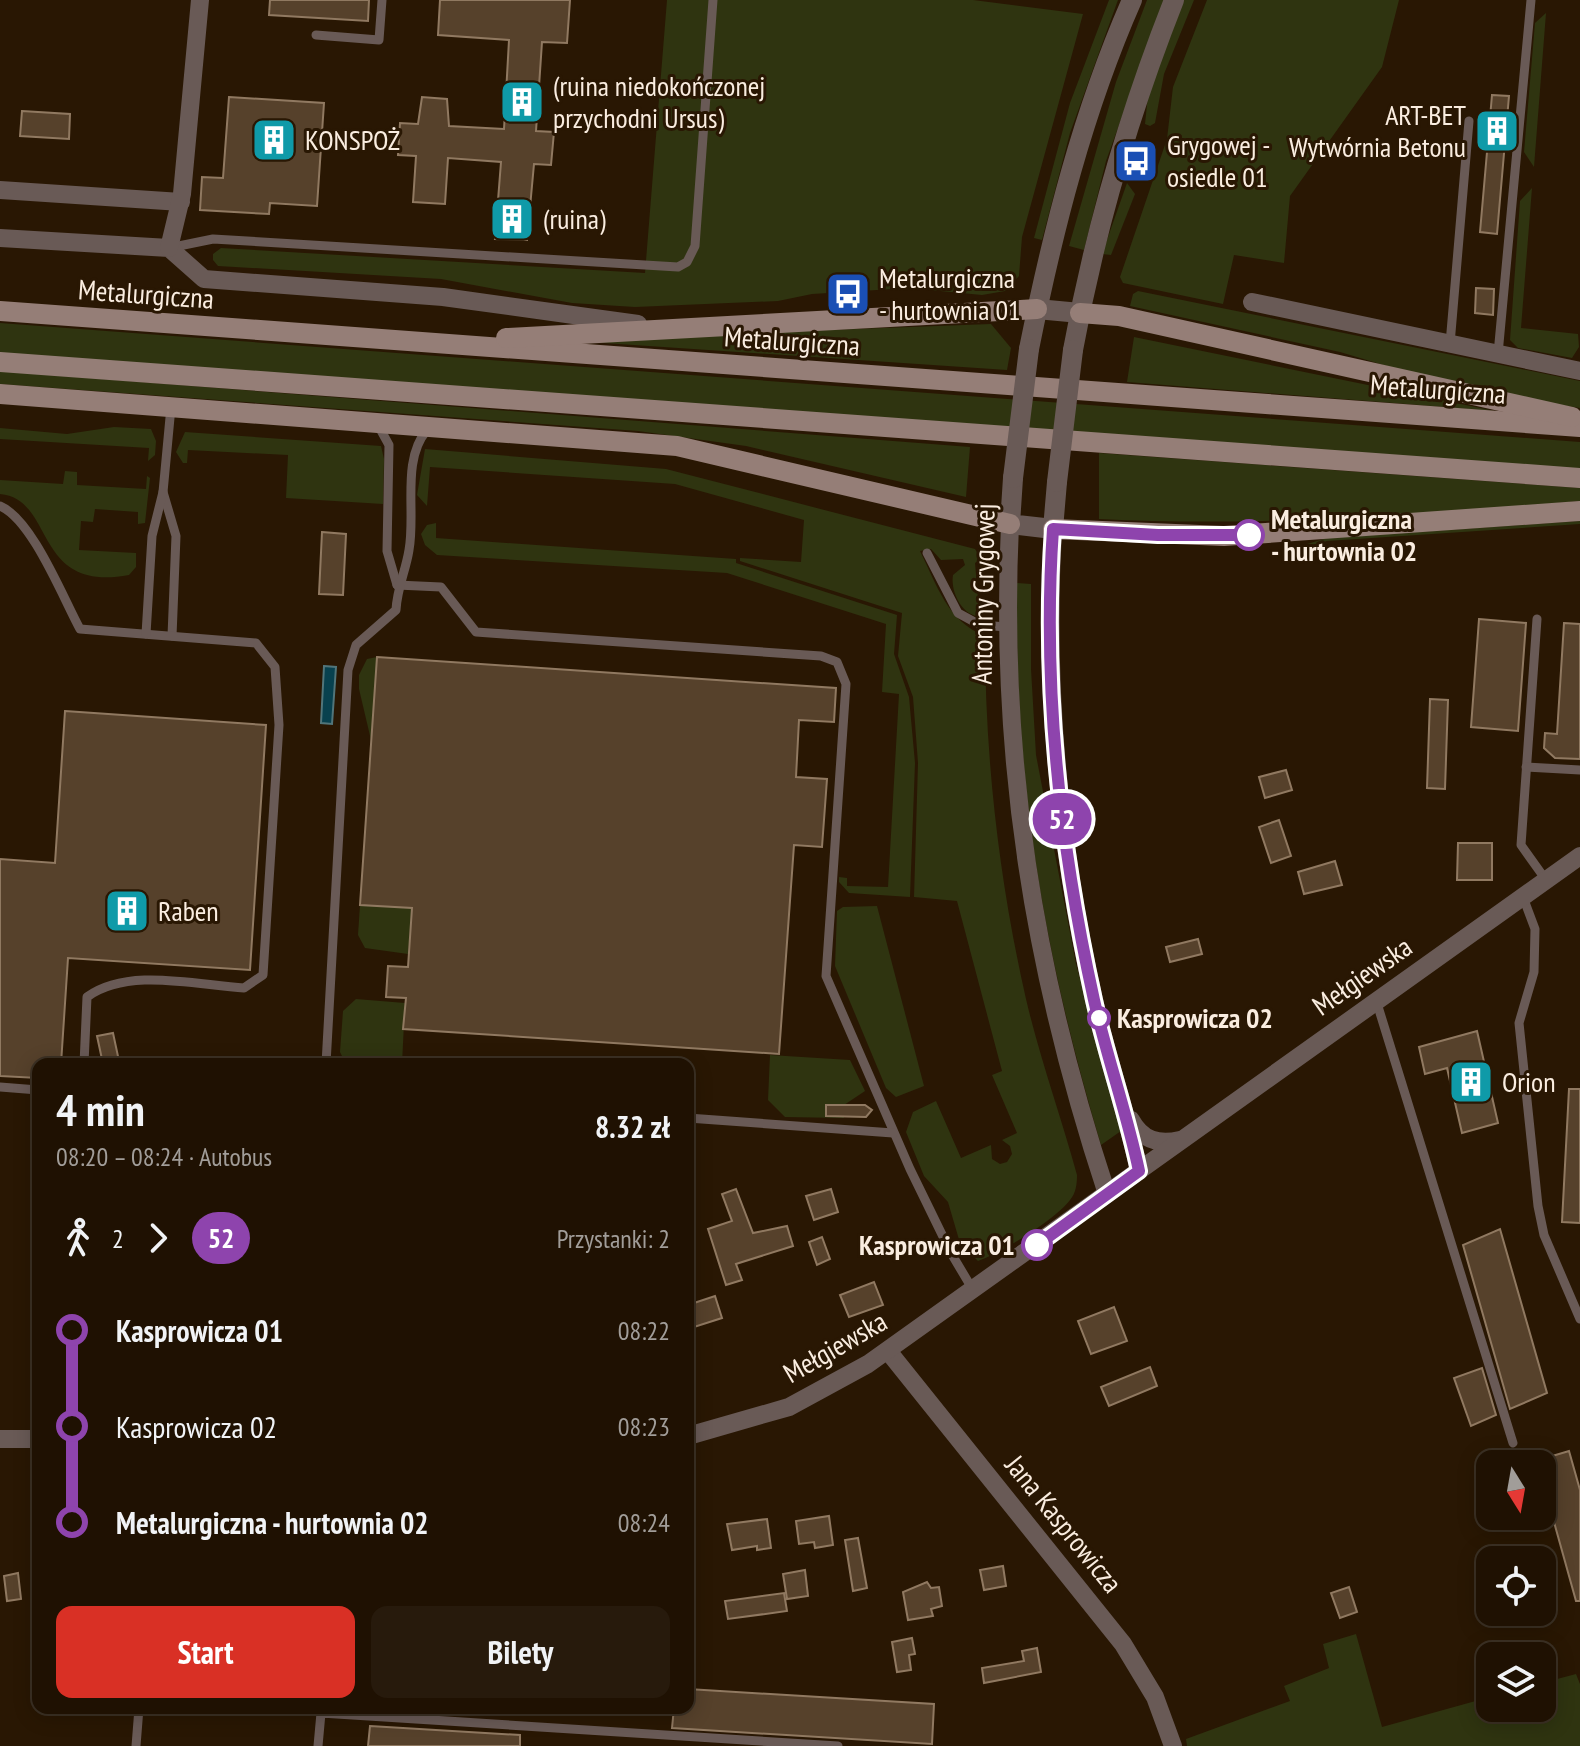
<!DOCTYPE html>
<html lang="pl">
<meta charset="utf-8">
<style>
:root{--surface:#1f1102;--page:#271a0c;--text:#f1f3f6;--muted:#a19d99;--line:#3c3124;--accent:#d93025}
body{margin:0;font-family:"PT Sans Narrow",sans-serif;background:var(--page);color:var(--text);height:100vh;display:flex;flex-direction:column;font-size:30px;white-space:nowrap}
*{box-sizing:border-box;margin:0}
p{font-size:26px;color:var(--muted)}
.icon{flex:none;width:44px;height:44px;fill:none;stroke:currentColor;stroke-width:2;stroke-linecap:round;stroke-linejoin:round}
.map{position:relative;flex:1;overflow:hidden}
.details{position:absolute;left:32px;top:1058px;width:662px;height:656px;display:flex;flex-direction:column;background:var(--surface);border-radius:16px;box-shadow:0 4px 20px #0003,0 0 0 2px var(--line)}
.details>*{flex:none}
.badge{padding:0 16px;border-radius:26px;font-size:28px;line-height:52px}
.needle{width:52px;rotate:169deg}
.fabs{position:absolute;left:1476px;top:1450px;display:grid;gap:16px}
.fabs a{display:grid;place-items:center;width:80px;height:80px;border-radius:16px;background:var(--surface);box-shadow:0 4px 20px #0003,0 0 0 2px var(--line);font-size:40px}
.map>.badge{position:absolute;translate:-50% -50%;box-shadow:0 0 0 4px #fff}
.legs{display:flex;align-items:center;gap:12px;height:88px;padding:0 24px;font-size:26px}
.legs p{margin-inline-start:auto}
.summary{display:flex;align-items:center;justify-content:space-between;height:136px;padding:0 24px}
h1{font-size:44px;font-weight:700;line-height:60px}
.cta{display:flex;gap:16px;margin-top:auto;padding:16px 24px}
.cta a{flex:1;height:92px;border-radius:16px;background:var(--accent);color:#fff;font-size:32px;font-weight:700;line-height:92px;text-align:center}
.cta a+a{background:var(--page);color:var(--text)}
ul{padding:0 24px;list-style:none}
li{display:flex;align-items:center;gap:28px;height:96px;font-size:30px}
li i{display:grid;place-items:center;width:12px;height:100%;margin:0 10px;background:currentColor}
li i::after{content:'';width:20px;height:20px;margin:-10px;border:6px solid;border-radius:50%;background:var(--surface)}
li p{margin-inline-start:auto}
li:first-child i{background:linear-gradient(#0000 50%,currentColor 0)}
li:last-child i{background:linear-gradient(currentColor 50%,#0000 0)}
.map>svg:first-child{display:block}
.green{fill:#2f3410}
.water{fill:#08414e;stroke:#51757a;stroke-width:2}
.building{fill:#56412b;stroke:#907961;stroke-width:2}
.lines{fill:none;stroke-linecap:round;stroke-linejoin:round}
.service{stroke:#695a56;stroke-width:9}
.minor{stroke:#695a56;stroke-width:18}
.tertiary{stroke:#695a56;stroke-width:20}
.secondary{stroke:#957e77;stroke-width:20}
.tertiary-bridge{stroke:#695a56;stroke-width:20}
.line-1-casing{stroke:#fff;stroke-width:18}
.line-1{stroke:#8e44ad;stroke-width:12}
.stop-1-dot{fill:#fff;stroke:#8e44ad;stroke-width:4}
.labels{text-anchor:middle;stroke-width:6;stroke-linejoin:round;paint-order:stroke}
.poi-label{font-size:28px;fill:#faede0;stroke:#291703;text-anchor:start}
.street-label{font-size:28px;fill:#faede0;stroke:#291703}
.stop-label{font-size:28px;font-weight:bold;fill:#faede0;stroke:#291703;text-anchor:start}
</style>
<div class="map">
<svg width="1580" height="1746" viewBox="0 0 1580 1746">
<rect width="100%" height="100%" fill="#291703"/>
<g class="green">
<polygon points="667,0 973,0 1083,14 1022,237 1019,276 1005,291 982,295 909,288 812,294 778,301 635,307 572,303 441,279 218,266 213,260 213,254 221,248 645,273"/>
<polygon points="1109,0 1118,0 1070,133 1042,240 1034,238 1070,103"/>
<polygon points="1147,0 1164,0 1106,161 1084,250 1069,246 1116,82"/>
<polygon points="1184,0 1194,0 1164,74 1155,123 1150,126 1145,124 1148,95"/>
<polygon points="1207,0 1399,0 1382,67 1290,196 1284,263 1234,255 1223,304 1123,283 1120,277 1167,139 1173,87"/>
<polygon points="1546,13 1534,167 1524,152 1535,23"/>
<polygon points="1127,183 1135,194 1111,255 1102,254"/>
<polygon points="1532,188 1521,328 1578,334 1579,347 1572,358 1518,348 1510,340 1520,201"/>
<polygon points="1138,291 1580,381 1580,408 1509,397 1437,381 1340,352 1130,306 1133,294"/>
<polygon points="0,323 1580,442 1580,469 0,354"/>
<polygon points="991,324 1011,348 1007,370 559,340"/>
<polygon points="1134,337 1495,411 1127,382"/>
<polygon points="0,371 970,447 966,497 746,446 638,431 0,384"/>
<polygon points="114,427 151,429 156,441 155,455 148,461 149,448 0,439 0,428 67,434"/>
<polygon points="185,432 381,446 384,459 383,504 286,498 288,455 188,450 187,463 183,463 176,452"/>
<path d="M425,449L666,469L975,549L981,559L975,563L979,610H985L984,616C964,620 950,593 953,575L965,565L963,559L941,560L931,549L920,551C937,585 947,621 985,636C985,758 999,880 1026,999C1040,1059 1061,1116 1077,1175C1077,1184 1076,1193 1070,1200C1056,1219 1001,1253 978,1261L960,1243L948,1202L924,1176L906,1132L913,1112L936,1101L961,1158L991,1145L992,1159L1000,1164L1007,1162L1012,1154L1010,1146L1002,1140L1017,1133L992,1075L1002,1071L957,901L914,897L918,763L913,697L898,656L902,613L740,561V558L801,562L804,520L675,484L430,467L427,506L417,495Z"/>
<path d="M1099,453L1580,488V501C1420,515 1260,527 1099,519Z"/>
<path d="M65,471L77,472V485L146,489L147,476L150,478L145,523L138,524V512L95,509L93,522L81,521L79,550L136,553V567L129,575C32,593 56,499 0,494V480L63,484Z"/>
<polygon points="1580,521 1580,524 1327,541 1294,551 1294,548 1327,538"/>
<polygon points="436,523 436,538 736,559 736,563 897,615 894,654 909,697 915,763 910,897 849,893 839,882 839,877 847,878 847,886 888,887 899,694 882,692 886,624 727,573 437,555 425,545 421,534 427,525"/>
<path d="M1017,583L1031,584V669L1036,755L1076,964L1121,1131L1101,1145C1044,954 1014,783 1017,583Z"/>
<polygon points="377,657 371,740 359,689 359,675 367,659"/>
<polygon points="360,905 412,908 408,954 365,948 358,935"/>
<polygon points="877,906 924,1086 896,1097 886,1088 835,966 837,911 843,907"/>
<polygon points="356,999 405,1003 402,1064 346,1064 340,1052 343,1011"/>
<polygon points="770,1055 850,1060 865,1091 841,1107 844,1118 785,1117 768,1100"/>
<polygon points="1356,1634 1382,1727 1490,1697 1490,1708 1542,1708 1542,1683 1576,1674 1580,1684 1580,1746 1187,1746 1186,1739 1290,1701 1284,1686 1329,1668 1323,1644"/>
</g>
<polygon class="water" points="324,666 336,667 332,724 321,723"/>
<g class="building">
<polygon points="270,0 369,0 368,21 269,15"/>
<polygon points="440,0 570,0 567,43 542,42 536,131 554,132 551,165 534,164 527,240 495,239 501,162 448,158 445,204 413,202 416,156 398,155 400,123 418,124 422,97 447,99 449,126 504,129 509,40 438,35"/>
<polygon points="1492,95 1509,96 1497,234 1480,232"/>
<polygon points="229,97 324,103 317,206 270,203 269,214 200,210 202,177 223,178"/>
<polygon points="22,111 70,114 69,139 20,136"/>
<polygon points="1476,288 1494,289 1493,315 1475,313"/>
<polygon points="322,532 346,534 343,595 319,594"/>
<polygon points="1479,619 1526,623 1518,731 1471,727"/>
<polygon points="1564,623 1580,624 1580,759 1555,758 1544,748 1545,733 1557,734"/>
<polygon points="377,657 836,688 834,722 799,720 796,777 827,779 822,847 794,845 779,1054 403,1029 406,998 386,997 388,966 408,967 412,908 360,905"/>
<polygon points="1430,699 1448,700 1445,789 1427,788"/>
<polygon points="65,711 266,725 250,970 68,958 61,1064 38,1064 38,1078 0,1076 0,859 55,863"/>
<polygon points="1286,770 1292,790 1265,798 1259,777"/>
<polygon points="1279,820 1291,856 1271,863 1259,827"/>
<polygon points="1458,843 1492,843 1492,880 1457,880"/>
<polygon points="1335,861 1342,885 1304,894 1298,872"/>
<polygon points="1198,939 1202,954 1170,962 1166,947"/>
<polygon points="1477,1031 1498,1123 1462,1133 1447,1068 1425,1074 1419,1047"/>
<polygon points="113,1033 119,1061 103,1064 97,1036"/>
<polygon points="1569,1089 1580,1089 1580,1223 1562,1222"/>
<polygon points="826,1105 865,1105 872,1110 866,1117 826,1116"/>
<polygon points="736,1189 753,1233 787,1226 793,1246 736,1264 742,1280 726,1285 708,1229 732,1221 722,1194"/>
<polygon points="831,1189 838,1212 814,1220 806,1196"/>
<polygon points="1500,1229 1547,1393 1510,1409 1463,1245"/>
<polygon points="822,1237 830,1259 817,1265 809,1242"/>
<polygon points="874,1282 883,1305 849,1317 840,1295"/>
<polygon points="715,1296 722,1318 691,1328 688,1305"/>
<polygon points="1114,1307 1127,1341 1091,1354 1078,1321"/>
<polygon points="1150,1367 1157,1386 1109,1406 1101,1387"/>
<polygon points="1482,1368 1496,1415 1471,1426 1454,1378"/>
<polygon points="1569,1451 1580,1490 1580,1601 1576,1601 1542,1479 1542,1459"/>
<polygon points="829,1516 833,1545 815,1548 814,1542 799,1544 796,1521"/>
<polygon points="767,1519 771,1548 757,1550 757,1546 732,1550 727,1524"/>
<polygon points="858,1538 867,1588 853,1591 845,1540"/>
<polygon points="1003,1566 1006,1586 984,1590 980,1570"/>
<polygon points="805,1570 808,1596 787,1599 783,1574"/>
<polygon points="18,1573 21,1599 7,1601 4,1576"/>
<polygon points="927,1582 931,1588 939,1587 942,1606 931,1609 933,1616 908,1620 903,1592"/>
<polygon points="1349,1587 1357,1612 1340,1618 1331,1593"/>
<polygon points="784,1593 787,1611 728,1619 725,1601"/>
<polygon points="912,1638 915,1654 909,1655 911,1670 897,1672 892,1642"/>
<polygon points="1037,1648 1041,1672 984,1683 982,1668 1024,1661 1022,1651"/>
<polygon points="688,1689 934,1704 932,1744 672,1728 674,1708 688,1708"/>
<polygon points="370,1726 520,1735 520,1746 368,1746"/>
</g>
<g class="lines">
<g class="service">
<polyline points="316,35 379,40 382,0"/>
<polyline points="169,248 213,239 678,267 687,262 695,246 713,0"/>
<polyline points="1450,344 1469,121"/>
<polyline points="1498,354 1531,0"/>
<polyline points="378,425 389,445 387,551 397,585"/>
<polyline points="163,492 176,536 172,636"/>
<path d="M0,506C32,519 63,598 80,629L256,643L275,667L279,725L263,975L244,988C196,985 128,967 87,997L84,1064"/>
<polyline points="927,553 958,613 980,625 1007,627"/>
<polyline points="397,585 441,587 476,632 821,656 837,662 846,684 826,976 910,1169 951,1253 973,1290"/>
<polyline points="1537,619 1521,845 1546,880"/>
<polyline points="146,634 152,536 163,492 171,407"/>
<polyline points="1526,767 1580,770"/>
<polyline points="1523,897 1535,929 1534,972 1519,1023 1538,1206 1544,1235 1580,1319"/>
<polyline points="1376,1000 1513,1443"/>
<path d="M326,1064L348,670L356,645L396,610C397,588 406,570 409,550C416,512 401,460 427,430"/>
<polyline points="0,1087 38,1090"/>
<polyline points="688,1118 893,1133"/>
<polyline points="136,1746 139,1708"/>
<polyline points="318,1746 321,1713 838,1746"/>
</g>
<g class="minor">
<polyline points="0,190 181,202"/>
<polyline points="0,238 169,248 204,279 443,297 638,324"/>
<polyline points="169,248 182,194 200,0"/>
<polyline points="1252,302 1580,371"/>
<path d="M1010,524C999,758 1034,973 1107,1194"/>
<path d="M1053,529C1044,687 1059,846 1094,1000C1107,1058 1127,1113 1139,1171"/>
<path d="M1131,1120C1142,1140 1158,1145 1180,1140"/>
<polyline points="888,1351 1123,1644 1155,1697 1173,1746"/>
<polyline points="688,1436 789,1407 868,1364 1580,856"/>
<polyline points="0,1439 38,1439"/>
</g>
<g class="tertiary">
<polyline points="1037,309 1080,313"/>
<path d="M1029,349C1053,230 1083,111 1132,0"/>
<path d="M1073,350C1095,229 1129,114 1174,0"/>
<polyline points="1013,478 1010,524 1053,529 1057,482"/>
</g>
<g class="secondary">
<polyline points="0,311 1580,427"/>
<polyline points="1080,313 1119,316 1572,417"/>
<polyline points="506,338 1037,309"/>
<polyline points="0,362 1580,478"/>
<polyline points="0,394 677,446 1010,524"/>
<polyline points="1053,529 1224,536 1580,511"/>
</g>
<g class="tertiary-bridge">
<polyline points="1013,478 1029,349"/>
<polyline points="1057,482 1073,350"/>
</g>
</g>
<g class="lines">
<g class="line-1-casing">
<path id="line-1" d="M1037,1245L1139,1171C1127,1113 1107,1058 1094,1000C1060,846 1042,687 1053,529L1158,535H1249"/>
</g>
<use href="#line-1" class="line-1"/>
</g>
<defs>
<g id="building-square" transform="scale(2.3)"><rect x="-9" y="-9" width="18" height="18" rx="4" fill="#0f9aa8" stroke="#291703"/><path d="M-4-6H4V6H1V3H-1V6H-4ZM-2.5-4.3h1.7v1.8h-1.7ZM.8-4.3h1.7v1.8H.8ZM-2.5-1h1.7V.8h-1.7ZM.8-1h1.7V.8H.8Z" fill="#fff"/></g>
<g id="bus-square" transform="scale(2.3)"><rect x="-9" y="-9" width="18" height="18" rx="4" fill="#1a4fb4" stroke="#291703"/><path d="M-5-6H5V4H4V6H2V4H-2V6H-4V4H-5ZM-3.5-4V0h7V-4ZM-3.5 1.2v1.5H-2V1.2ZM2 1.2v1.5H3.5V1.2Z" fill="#fff"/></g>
</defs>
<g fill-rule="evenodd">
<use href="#building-square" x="522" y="102"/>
<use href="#building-square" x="1497" y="131"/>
<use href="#building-square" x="274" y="140"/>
<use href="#bus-square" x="1136" y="161"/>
<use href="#building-square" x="512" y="219"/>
<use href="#bus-square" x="848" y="294"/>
<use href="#building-square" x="127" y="911"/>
<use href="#building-square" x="1471" y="1082"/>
</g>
<g class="stop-1-dot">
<circle cx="1249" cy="535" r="14"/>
<circle cx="1099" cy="1018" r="10"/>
<circle cx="1037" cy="1245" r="14"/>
</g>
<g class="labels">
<g class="poi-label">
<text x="553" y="96">(ruina niedokończonej<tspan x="553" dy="32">przychodni Ursus)</tspan></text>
<text x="1466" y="125" text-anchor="end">ART-BET<tspan x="1466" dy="32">Wytwórnia Betonu</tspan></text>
<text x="305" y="150">KONSPOŻ</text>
<text x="1167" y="155">Grygowej -<tspan x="1167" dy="32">osiedle 01</tspan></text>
<text x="543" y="229">(ruina)</text>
<text x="879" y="288">Metalurgiczna<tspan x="879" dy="32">- hurtownia 01</tspan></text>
<text x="158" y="921">Raben</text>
<text x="1502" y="1092">Orion</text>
</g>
<g class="street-label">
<text transform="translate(146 294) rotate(4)" y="10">Metalurgiczna</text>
<text transform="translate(792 341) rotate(4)" y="10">Metalurgiczna</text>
<text transform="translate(1438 389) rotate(4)" y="10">Metalurgiczna</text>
<text transform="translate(983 594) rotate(-89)" y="10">Antoniny Grygowej</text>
<text transform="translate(1362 976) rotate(-35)" y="10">Mełgiewska</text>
<text transform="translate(835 1347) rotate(-30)" y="10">Mełgiewska</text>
<text transform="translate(1064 1524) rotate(51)" y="10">Jana Kasprowicza</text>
</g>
<g class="stop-label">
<text x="1271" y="529">Metalurgiczna<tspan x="1271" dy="32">- hurtownia 02</tspan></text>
<text x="1117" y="1028">Kasprowicza 02</text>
<text x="1015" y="1255" text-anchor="end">Kasprowicza 01</text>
</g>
</g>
</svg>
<div class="fabs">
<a><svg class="needle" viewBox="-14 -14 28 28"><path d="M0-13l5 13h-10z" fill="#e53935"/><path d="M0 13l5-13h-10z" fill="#a19d99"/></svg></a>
<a><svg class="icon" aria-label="locate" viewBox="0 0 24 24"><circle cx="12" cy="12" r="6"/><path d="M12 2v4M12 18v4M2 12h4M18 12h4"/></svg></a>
<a><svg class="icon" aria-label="layers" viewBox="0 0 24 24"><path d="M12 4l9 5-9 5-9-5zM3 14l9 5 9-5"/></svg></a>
</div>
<b class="badge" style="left:1062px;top:819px;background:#8e44ad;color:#fff">52</b>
<section class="details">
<div class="summary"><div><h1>4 min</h1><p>08:20 – 08:24 · Autobus</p></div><b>8.32 zł</b></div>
<div class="legs"><svg class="icon" aria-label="walk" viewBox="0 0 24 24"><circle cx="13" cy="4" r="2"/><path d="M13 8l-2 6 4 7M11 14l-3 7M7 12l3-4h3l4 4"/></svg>2<svg class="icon" aria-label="forward" viewBox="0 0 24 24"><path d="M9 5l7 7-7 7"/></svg><b class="badge" style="background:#8e44ad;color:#fff">52</b><p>Przystanki: 2</p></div>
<ul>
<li><i style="color:#8e44ad"></i><b>Kasprowicza 01</b><p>08:22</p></li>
<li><i style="color:#8e44ad"></i><span>Kasprowicza 02</span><p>08:23</p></li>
<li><i style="color:#8e44ad"></i><b>Metalurgiczna - hurtownia 02</b><p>08:24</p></li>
</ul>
<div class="cta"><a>Start</a><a>Bilety</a></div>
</section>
</div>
